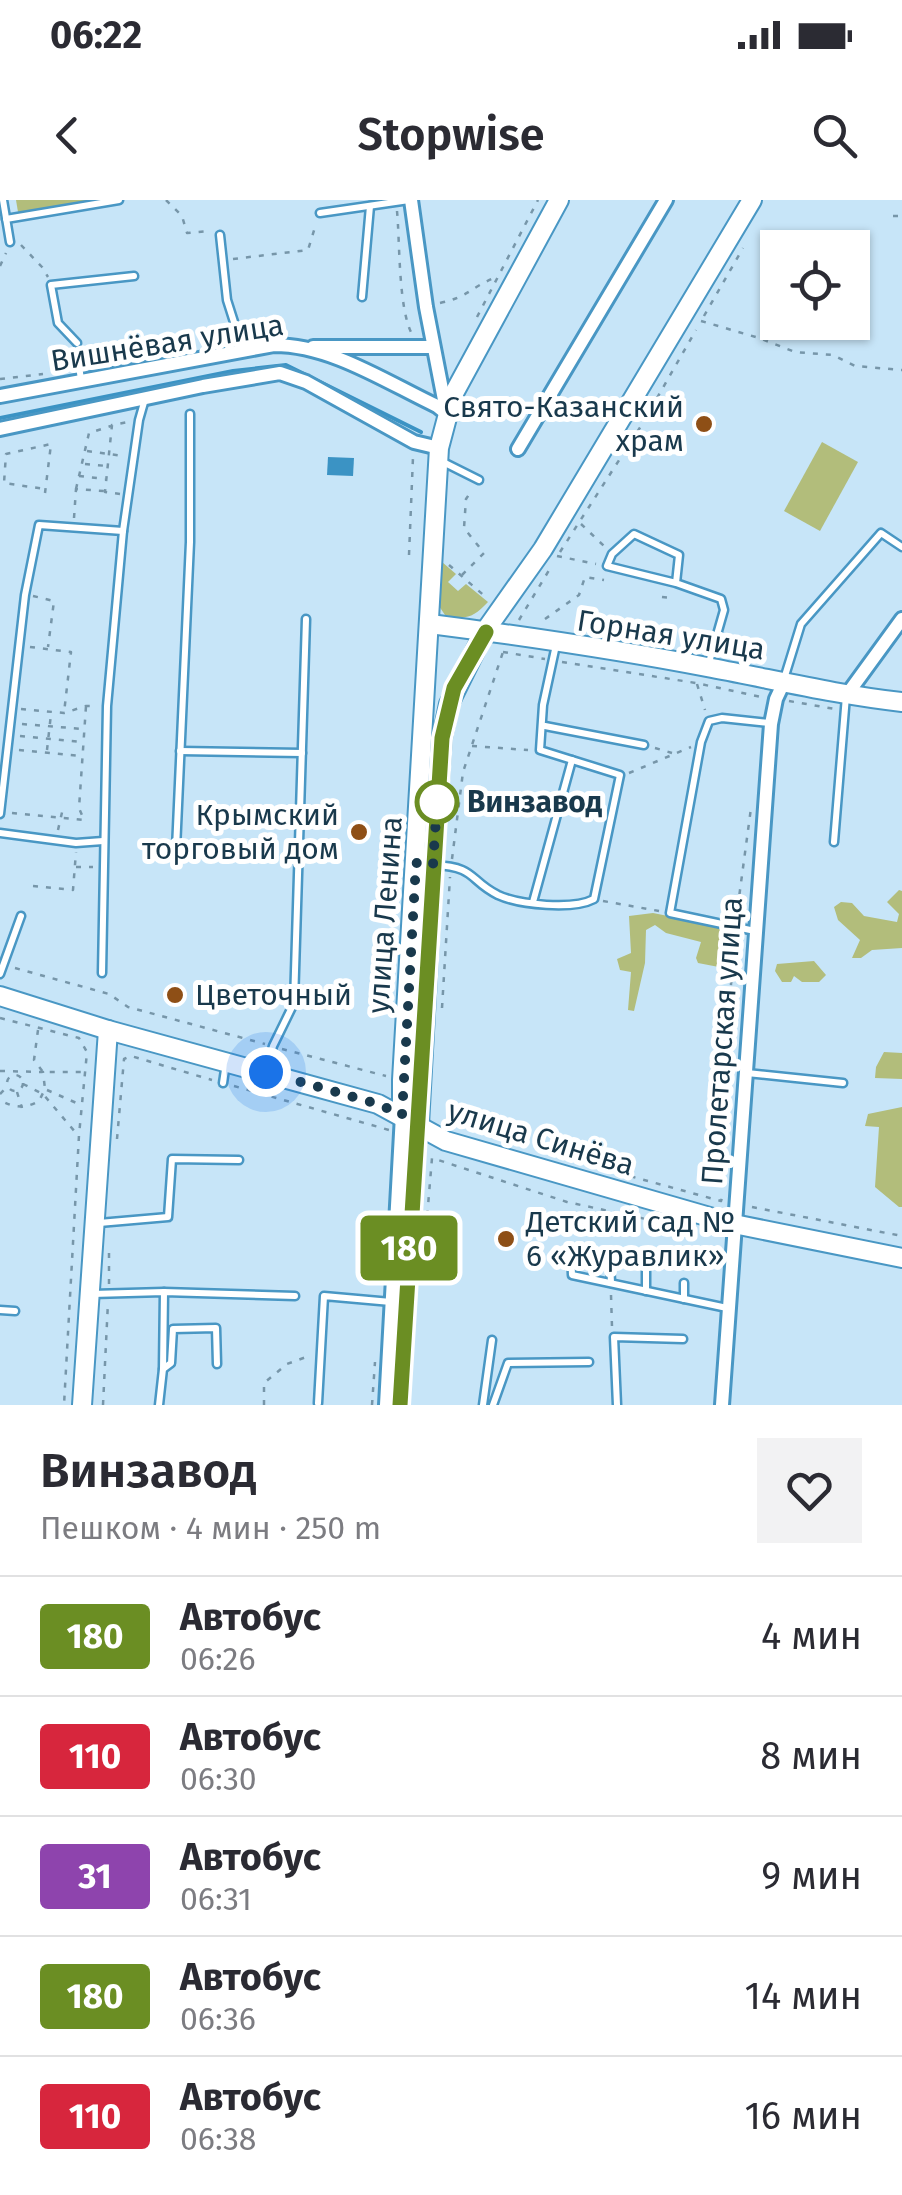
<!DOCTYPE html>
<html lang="ru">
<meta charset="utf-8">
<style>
:root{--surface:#fff;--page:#f2f2f3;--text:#2b2b33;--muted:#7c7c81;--line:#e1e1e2}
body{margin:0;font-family:"Fira Sans",sans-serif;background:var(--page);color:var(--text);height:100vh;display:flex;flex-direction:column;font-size:38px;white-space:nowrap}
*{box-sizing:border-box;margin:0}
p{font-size:32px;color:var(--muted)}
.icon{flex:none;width:55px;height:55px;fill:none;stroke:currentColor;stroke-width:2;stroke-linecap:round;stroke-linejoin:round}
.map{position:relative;height:1205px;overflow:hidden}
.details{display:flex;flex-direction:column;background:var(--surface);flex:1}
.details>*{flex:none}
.badge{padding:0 20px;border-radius:8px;font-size:35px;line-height:65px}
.tools{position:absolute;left:760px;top:30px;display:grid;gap:20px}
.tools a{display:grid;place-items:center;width:110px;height:110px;border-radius:0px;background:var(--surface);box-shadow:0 2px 8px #0004;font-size:50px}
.you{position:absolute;width:50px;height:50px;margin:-25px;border:8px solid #fff;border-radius:50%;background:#1a73e8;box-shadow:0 0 0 15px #1a73e833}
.map>.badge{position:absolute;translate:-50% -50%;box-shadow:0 0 0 5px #fff}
.round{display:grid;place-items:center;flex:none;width:105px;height:105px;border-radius:0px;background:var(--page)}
.head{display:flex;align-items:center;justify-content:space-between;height:170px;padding:0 40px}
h1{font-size:48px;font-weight:600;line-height:75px}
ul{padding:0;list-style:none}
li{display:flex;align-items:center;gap:30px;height:120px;padding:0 40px;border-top:2px solid var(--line)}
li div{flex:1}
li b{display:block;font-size:38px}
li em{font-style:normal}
li .badge{min-width:110px;font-weight:700;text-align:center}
.status{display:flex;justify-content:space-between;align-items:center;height:70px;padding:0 50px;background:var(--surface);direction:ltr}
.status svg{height:28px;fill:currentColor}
header{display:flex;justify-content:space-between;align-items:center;height:130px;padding:0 40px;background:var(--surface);font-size:45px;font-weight:600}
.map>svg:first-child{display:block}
.green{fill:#b2bd7b}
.water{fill:#3b93c4}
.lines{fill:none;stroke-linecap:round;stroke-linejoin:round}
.stream{stroke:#3b93c4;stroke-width:4}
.lane-casing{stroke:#4997c4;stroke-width:11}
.street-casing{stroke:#4997c4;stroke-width:18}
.secondary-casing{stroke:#4997c4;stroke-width:22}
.path{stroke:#7796a9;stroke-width:2.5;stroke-dasharray:5 8;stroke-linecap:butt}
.lane{stroke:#fff;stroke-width:6}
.street{stroke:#fff;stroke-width:12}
.secondary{stroke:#fff;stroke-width:18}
.line-casing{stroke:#fff;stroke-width:22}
.line{stroke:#6b8e23;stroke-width:15}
.walk{stroke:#19394c;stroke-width:10;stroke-dasharray:0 18}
.poi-dot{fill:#8e4f16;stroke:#fff;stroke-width:4}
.stop-dot{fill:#fff;stroke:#6b8e23;stroke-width:5}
.labels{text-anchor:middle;stroke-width:10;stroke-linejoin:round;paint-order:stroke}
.street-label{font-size:30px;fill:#19394c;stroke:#fff}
.poi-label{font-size:30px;fill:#19394c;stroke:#fff;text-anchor:end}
.stop-label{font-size:30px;font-weight:bold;fill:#19394c;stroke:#fff;text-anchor:start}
</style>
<div class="status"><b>06:22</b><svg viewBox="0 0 49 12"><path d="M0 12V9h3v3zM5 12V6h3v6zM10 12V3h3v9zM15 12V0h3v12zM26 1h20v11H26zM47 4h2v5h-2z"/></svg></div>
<header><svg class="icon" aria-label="back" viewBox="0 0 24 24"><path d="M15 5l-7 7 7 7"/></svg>Stopwise<svg class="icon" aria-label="search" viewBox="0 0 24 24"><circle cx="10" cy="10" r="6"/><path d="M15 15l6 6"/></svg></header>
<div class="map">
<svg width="902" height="1205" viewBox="0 0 902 1205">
<rect width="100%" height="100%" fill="#c7e5f8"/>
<g class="green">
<polygon points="16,0 98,0 18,12"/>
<polygon points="822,242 858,262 820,331 784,311"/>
<path d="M442,362L456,374L448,382L458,391L466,384L488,402C473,418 466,420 445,415L439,406Z"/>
<polygon points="899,690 902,691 902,748 872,750 861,758 852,758 860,740 838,720 834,707 841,702 852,703 864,716 897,722 899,714 887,702"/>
<polygon points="653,713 733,729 737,738 734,766 724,768 698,763 696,758 701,742 666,733 655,725 646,730 645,763 634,811 628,810 631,772 620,770 617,759 631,753 629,716"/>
<polygon points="814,761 826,775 819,782 802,782 794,776 791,782 782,782 775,771 777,764"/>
<polygon points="884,852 902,853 902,879 875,878 876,867"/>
<polygon points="902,907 902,1007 899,1007 875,987 879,927 865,926 868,914"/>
</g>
<polygon class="water" points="328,257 354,258 353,276 327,275"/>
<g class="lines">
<polyline class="stream" points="0,218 233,171 286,165 421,232"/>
<g class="lane-casing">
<g id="lane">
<polyline points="3,0 10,42"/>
<polyline points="320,13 409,0"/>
<polyline points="6,19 119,0"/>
<polyline points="220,35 227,100 234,122"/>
<polyline points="362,97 370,6"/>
<polyline points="77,143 58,123 51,85 134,76"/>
<polyline points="78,158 81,180"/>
<polyline points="190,214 190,342 176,649 229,651"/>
<polyline points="439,260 479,280"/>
<polyline points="676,383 679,355 634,334 612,354 607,366 676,383 721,399 724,410 708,466"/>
<polyline points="556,445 543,505 540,550 572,560"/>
<polyline points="784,479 801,424 881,333 902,347"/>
<polyline points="545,526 644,545"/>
<polyline points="180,551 302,553"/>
<polyline points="0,614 25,395 39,325 123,331"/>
<polyline points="0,633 76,643 103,641"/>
<polyline points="834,642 846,496"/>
<path d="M434,665C477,667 468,680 498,695C520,705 573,710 594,699L620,575L572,560L533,702"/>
<polyline points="755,731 670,713 701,542 709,521 722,518 769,523"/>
<polyline points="102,773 107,506 123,331 139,220 145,199"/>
<polyline points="0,774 21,716"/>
<polyline points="266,871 273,846 294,803 306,419"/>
<polyline points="747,873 843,883"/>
<polyline points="223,883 226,863"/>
<polyline points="99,1023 168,1017 172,959 239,960"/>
<polyline points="571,1051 572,1075 727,1108"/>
<polyline points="610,1061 611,1083"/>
<polyline points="646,1071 646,1091"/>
<polyline points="684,1083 684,1099"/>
<polyline points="92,1094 164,1092 295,1096"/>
<polyline points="0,1110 15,1111"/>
<polyline points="163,1169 164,1092"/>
<polyline points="318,1203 324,1096 391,1102"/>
<polyline points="159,1205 163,1169 171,1163 173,1129 216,1128 217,1164"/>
<polyline points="483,1205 492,1140"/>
<polyline points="493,1205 508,1163 589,1162"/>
<polyline points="617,1205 614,1137 683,1139"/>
</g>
</g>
<g class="street-casing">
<g id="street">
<polyline points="411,0 426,107 446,210"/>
<polyline points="313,147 433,147"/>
<path d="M0,196L274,145C331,145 386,182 437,206L447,214"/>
<polyline points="0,229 203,186 280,173 306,182 414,242 439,248"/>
<polyline points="518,249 666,0"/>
<polyline points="846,496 902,419"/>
<polyline points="386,1205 402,915"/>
<polyline points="400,1205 419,925"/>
<polyline points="722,1205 771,524 776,499 784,482"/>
</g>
</g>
<g class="secondary-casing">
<g id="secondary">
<path d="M430,424C524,436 619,450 712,468C776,480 838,495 902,502"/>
<polyline points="0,796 108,830 378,904 446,941 734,1024 902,1058"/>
<polyline points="402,915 402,880 439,248 453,195 559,0"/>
<polyline points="419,925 433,665 442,538 449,504 485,431 543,349 752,0"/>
<polyline points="82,1205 108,830"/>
</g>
</g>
<g class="path">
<polyline points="166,0 182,16 187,33 210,31"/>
<path d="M397,11C400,42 398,111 413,136"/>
<polyline points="893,16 902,16"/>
<polyline points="21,45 42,67 48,77"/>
<polyline points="233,59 308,50 316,24"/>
<polyline points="0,66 6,53"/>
<path d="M440,103C468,97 470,88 494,78"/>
<polyline points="704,116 743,48"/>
<polyline points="477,117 538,0"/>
<polyline points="701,121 759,138 795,152 833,155 855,166 902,170"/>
<polyline points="86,159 202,144"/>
<polyline points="0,179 43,174"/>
<polyline points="87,251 123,256"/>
<polyline points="85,264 107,266"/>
<polyline points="79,276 105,279"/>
<polyline points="76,289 89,233 111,226"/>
<polyline points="45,293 51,244 6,254 4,283 45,289"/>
<polyline points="120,294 105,292 112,225 128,222"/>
<polyline points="74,318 76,289 104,291"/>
<polyline points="581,324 604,346"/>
<polyline points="560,352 641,226 696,130"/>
<polyline points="409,355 413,257"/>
<polyline points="557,356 596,364"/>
<polyline points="449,365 488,399"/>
<polyline points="462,375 484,353 464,328 466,299 472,290"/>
<polyline points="33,396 54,401 48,447"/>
<polyline points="662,397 674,398"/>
<polyline points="545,419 579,395 585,377 604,380"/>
<polyline points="519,420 551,367"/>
<polyline points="30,447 71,452 64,513"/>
<polyline points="503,452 545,459"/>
<polyline points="562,462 696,483 761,497"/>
<polyline points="697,484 705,510"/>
<polyline points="789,501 835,509"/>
<polyline points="21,509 64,513 86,506 96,506"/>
<polyline points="22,524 83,529"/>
<polyline points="20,536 82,542"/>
<polyline points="472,546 528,550"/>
<polyline points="655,548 672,553"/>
<polyline points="19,550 81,556"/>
<polyline points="47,550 51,514"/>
<polyline points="629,573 691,547"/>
<polyline points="12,613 84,620 79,608 86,506"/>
<polyline points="58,630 63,608"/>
<polyline points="393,651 402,651"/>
<polyline points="452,659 463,572 504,449"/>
<polyline points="76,667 93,667"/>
<polyline points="392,673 396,673 395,696 399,696"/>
<polyline points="33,686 73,690 76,652"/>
<polyline points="603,701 659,711"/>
<polyline points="736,720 751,608"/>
<polyline points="15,768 109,794 128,807 265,844"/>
<polyline points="442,808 450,677"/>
<polyline points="0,818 79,838 87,852 79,935 64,1205"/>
<polyline points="38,830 34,860 43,872 84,872"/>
<polyline points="282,849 386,876"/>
<path d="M0,871L43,872L45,889L39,901C25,909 14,908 0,900"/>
<circle cx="15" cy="883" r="8"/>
<polyline points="23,884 43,894 76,933"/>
<polyline points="234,886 389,930"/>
<polyline points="731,889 728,820 735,737"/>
<polyline points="47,890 81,905"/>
<polyline points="17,892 22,908"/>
<polyline points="0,894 7,887"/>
<polyline points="117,939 124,859 131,856 212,880"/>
<polyline points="593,966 721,1001 724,992"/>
<polyline points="752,1007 902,1036"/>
<polyline points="424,1054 432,958 567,1002 692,1029"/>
<polyline points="109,1084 109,1047"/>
<polyline points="611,1095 612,1127"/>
<polyline points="103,1205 108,1102"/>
<polyline points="264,1205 264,1183 287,1164 309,1156"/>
<polyline points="372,1205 375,1162"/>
</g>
<use href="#lane" class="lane"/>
<use href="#street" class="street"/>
<use href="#secondary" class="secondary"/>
</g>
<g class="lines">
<g class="line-casing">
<polyline id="line" points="400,1205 442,538 454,488 486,432"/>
</g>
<use href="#line" class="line"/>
<polyline class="walk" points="266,872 378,904 402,915 416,663 433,665 437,602"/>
</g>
<g class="poi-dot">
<circle cx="704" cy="224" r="10"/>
<circle cx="359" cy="632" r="10"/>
<circle cx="175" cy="795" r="10"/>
<circle cx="506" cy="1039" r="10"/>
</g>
<circle class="stop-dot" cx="437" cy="602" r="20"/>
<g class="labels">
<g class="street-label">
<text transform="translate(167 143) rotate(-9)" y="10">Вишнёвая улица</text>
<text transform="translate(671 435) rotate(9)" y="10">Горная улица</text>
<text transform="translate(385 715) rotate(-86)" y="10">улица Ленина</text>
<text transform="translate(722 841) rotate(-86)" y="10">Пролетарская улица</text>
<text transform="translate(541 938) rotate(17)" y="10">улица Синёва</text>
</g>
<g class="poi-label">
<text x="684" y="217">Свято-Казанский<tspan x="684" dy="34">храм</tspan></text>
<text x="339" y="625">Крымский<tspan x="339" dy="34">торговый дом</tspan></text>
<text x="195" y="805" text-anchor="start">Цветочный</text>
<text x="526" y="1032" text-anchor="start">Детский сад №<tspan x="526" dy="34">6 «Журавлик»</tspan></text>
</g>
<g class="stop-label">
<text x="467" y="612">Винзавод</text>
</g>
</g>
</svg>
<div class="tools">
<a><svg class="icon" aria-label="locate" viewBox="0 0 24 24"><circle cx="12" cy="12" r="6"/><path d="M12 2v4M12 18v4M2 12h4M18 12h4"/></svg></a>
</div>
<div class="you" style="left:266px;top:872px"></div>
<b class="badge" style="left:409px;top:1048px;background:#6b8e23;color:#fff">180</b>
</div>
<section class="details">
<div class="head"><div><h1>Винзавод</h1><p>Пешком · 4 мин · 250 m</p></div><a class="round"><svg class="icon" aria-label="heart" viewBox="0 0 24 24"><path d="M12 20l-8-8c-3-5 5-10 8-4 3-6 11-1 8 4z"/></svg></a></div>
<ul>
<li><span class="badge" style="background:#6b8e23;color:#fff">180</span><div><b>Автобус</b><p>06:26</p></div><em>4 мин</em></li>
<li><span class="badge" style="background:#d7263d;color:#fff">110</span><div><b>Автобус</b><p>06:30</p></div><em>8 мин</em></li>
<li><span class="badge" style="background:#8e44ad;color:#fff">31</span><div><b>Автобус</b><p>06:31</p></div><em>9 мин</em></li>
<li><span class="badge" style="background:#6b8e23;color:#fff">180</span><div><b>Автобус</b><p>06:36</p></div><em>14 мин</em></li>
<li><span class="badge" style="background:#d7263d;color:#fff">110</span><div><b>Автобус</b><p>06:38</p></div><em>16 мин</em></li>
</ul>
</section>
